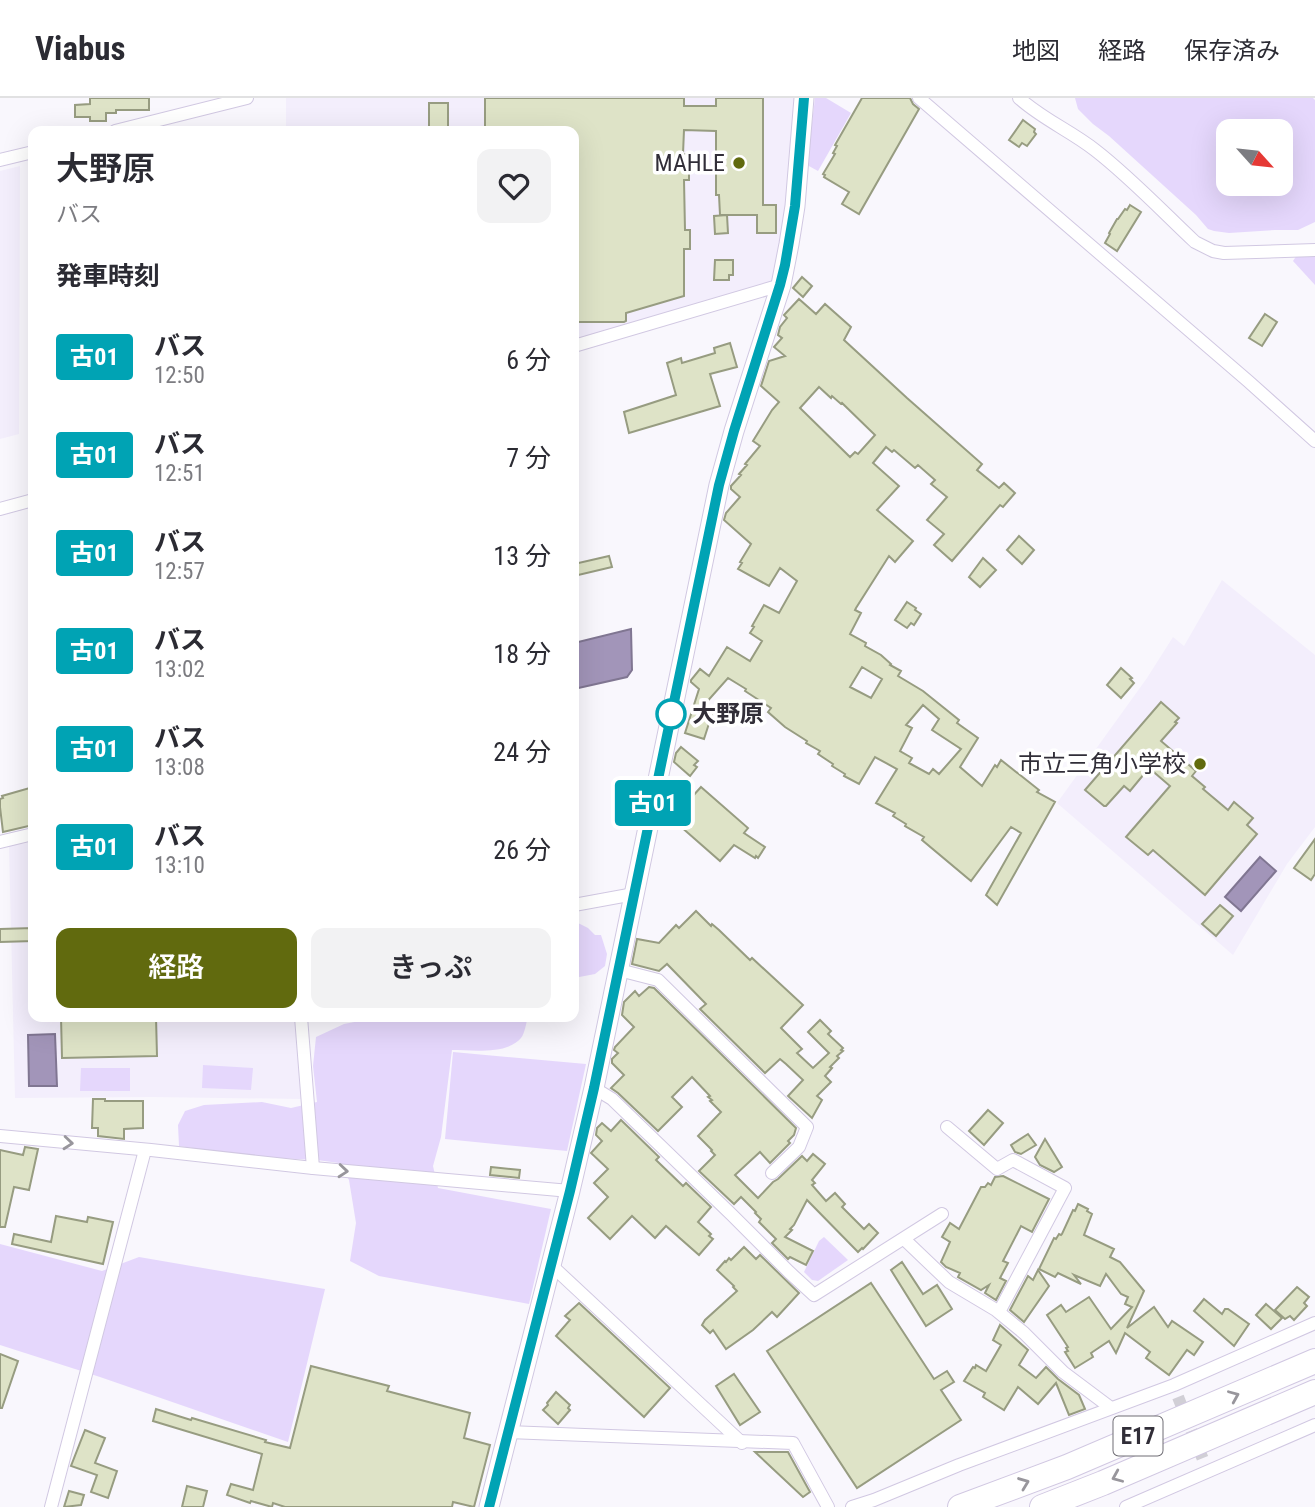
<!DOCTYPE html>
<html lang="ja">
<meta charset="utf-8">
<style>
:root{--surface:#fff;--page:#f2f2f3;--text:#2b2b33;--muted:#7c7c81;--line:#e1e1e2;--accent:#616a0e}
body{margin:0;font-family:"Roboto Condensed","Noto Sans JP",sans-serif;background:var(--page);color:var(--text);height:100vh;display:flex;flex-direction:column;font-size:26px;white-space:nowrap}
*{box-sizing:border-box;margin:0}
p{font-size:23px;color:var(--muted)}
.icon{flex:none;width:38px;height:38px;fill:none;stroke:currentColor;stroke-width:2;stroke-linecap:round;stroke-linejoin:round}
.map{position:relative;flex:1;overflow:hidden}
.side{position:absolute;left:28px;top:28px;width:551px;height:896px;display:flex;flex-direction:column;background:var(--surface);border-radius:14px;box-shadow:0 7px 28px #0002}
.side>*{flex:none}
.badge{padding:0 14px;border-radius:5px;font-size:24px;line-height:46px}
.needle{width:46px;rotate:117deg}
.controls{position:absolute;left:1216px;top:21px;display:grid;gap:14px}
.controls a{display:grid;place-items:center;width:77px;height:77px;border-radius:14px;background:var(--surface);box-shadow:0 7px 28px #0002;font-size:35px}
.map>.badge{position:absolute;translate:-50% -50%;box-shadow:0 0 0 4px #fff}
h2{padding:0 28px;font-size:26px;line-height:63px}
.round{display:grid;place-items:center;flex:none;width:74px;height:74px;border-radius:14px;background:var(--page)}
.overview{display:flex;align-items:center;justify-content:space-between;height:119px;padding:0 28px}
h1{font-size:33px;font-weight:600;line-height:52px}
.cta{display:flex;gap:14px;margin-top:auto;padding:14px 28px}
.cta a{flex:1;height:80px;border-radius:14px;background:var(--accent);color:#fff;font-size:28px;font-weight:600;line-height:80px;text-align:center}
.cta a+a{background:var(--page);color:var(--text)}
ul{padding:0;list-style:none}
li{display:flex;align-items:center;gap:21px;height:98px;padding:0 28px}
li div{flex:1}
li b{display:block;font-size:26px}
li em{font-style:normal}
li .badge{min-width:77px;font-weight:700;text-align:center}
header{display:flex;align-items:center;gap:42px;box-sizing:border-box;height:98px;padding:0 35px;background:var(--surface);border-bottom:2px solid var(--line)}
header strong{font-size:33px}
nav{display:flex;gap:38px;margin-inline-start:auto;font-size:24px}
.map>svg:first-child{display:block}
.built{fill:#f3eefc}
.green{fill:#e5d7fc;fill-rule:evenodd}
.water{fill:#a295b9;stroke:#807692;stroke-width:2}
.building{fill:#dee3c7;stroke:#979c81;stroke-width:2;fill-rule:evenodd}
.lines{fill:none;stroke-linecap:round;stroke-linejoin:round}
.street-tunnel{stroke:#d1cfd6;stroke-width:12;stroke-dasharray:12 6;stroke-linecap:butt}
.street-casing{stroke:#d1c8e2;stroke-width:14}
.secondary-casing{stroke:#d1c8e2;stroke-width:21}
.highway-casing{stroke:#d1c8e2;stroke-width:26}
.street{stroke:#fff;stroke-width:12}
.secondary{stroke:#fff;stroke-width:19}
.highway{stroke:#fff;stroke-width:24}
.oneway{stroke:#98969c}
.line-casing{stroke:#fff;stroke-width:16}
.line{stroke:#00a3b4;stroke-width:10}
.poi-dot{fill:#616a0e;stroke:#fff;stroke-width:2.5}
.stop-dot{fill:#fff;stroke:#00a3b4;stroke-width:3.5}
.labels{text-anchor:middle;stroke-width:7;stroke-linejoin:round;paint-order:stroke}
.shield{fill:#fff;stroke:#6f6d74;stroke-width:2}
.shield-label{font-size:23px;font-weight:bold;fill:#312e38}
.poi-label{font-size:24px;fill:#312e38;stroke:#fff;text-anchor:end}
.stop-label{font-size:24px;font-weight:bold;fill:#312e38;stroke:#fff;text-anchor:start}
</style>
<header>
<strong>Viabus</strong>
<nav><a>地図</a><a>経路</a><a>保存済み</a></nav>
</header>
<div class="map">
<svg width="1315" height="1409" viewBox="0 0 1315 1409">
<rect width="100%" height="100%" fill="#f9f7fd"/>
<g class="built">
<polygon points="286,0 794,0 784,131 772,181 766,188 574,244 574,33 286,33"/>
<polygon points="20,68 19,336 0,341 0,73"/>
<polygon points="1222,482 1315,557 1315,729 1287,766 1233,857 1057,705 1147,580 1173,539 1184,548"/>
<polygon points="33,744 33,919 295,919 302,1001 152,999 15,1000 9,748"/>
</g>
<g class="green">
<polygon points="815,0 826,0 851,15 818,73 807,67"/>
<path d="M1075,0H1313L1315,2V124L1298,132H1275L1229,135L1214,133L1208,131L1196,117L1109,38L1093,26L1078,11ZM1228,33H1281V86H1228Z"/>
<polygon points="1315,156 1315,187 1293,163 1297,157"/>
<polygon points="574,818 578,825 588,830 595,837 601,837 607,856 605,868 595,876 574,880"/>
<path d="M380,919H528C526,925 525,935 521,940C507,957 471,952 452,952L441,1039L433,1068L438,1090L551,1111L529,1206L379,1178L350,1163L356,1125L349,1082L339,1065L317,1062L255,1059L179,1048L178,1027L185,1013L204,1007L262,1004L291,1010L317,1004L313,968L316,939L344,926Z"/>
<polygon points="453,954 586,966 567,1053 445,1041"/>
<polygon points="203,967 253,970 251,992 202,990"/>
<polygon points="81,970 130,970 130,993 80,993"/>
<polygon points="824,1139 848,1162 818,1183 812,1182 804,1174 819,1143"/>
<polygon points="0,1146 102,1173 139,1159 325,1191 288,1344 100,1279 0,1247"/>
</g>
<g class="water">
<polygon points="631,531 632,572 627,579 574,591 574,545"/>
<polygon points="1260,759 1276,773 1241,813 1225,799"/>
<polygon points="55,936 57,988 29,988 28,937"/>
</g>
<g class="building">
<polygon points="90,0 149,0 149,12 116,12 116,15 106,15 106,23 90,23 90,19 75,19 75,7 90,6"/>
<polygon points="485,0 684,0 684,8 716,8 716,0 763,0 763,107 776,107 776,135 757,135 757,117 720,117 719,97 716,97 716,33 684,32 683,56 689,56 689,82 684,82 685,132 690,132 690,151 684,151 684,198 626,215 626,223 624,224 574,224 574,33 485,33"/>
<polygon points="862,0 910,0 913,6 919,11 859,116 842,106 849,94 824,79 825,77 823,76 835,56 833,55 837,48 835,47"/>
<rect x="429" y="5" width="19" height="28"/>
<polygon points="1023,22 1035,31 1034,34 1036,36 1027,48 1022,45 1019,49 1009,42"/>
<polygon points="1130,107 1141,114 1117,153 1105,145 1110,136 1109,135 1117,121 1118,121 1125,111 1127,112"/>
<polygon points="727,117 728,135 715,136 714,118"/>
<polygon points="715,162 733,162 733,177 729,177 729,182 714,182"/>
<polygon points="802,179 812,188 803,199 793,190"/>
<path d="M799,201L816,216L825,206L851,229L844,242L907,300L982,366L977,372L999,390L1004,385L1015,395L1003,409L1000,407L952,463L934,447L944,436L927,422L947,399L931,386L935,382L918,367L915,370L894,352L892,354L886,349L873,365L899,388L877,412L913,443L895,464L889,458L856,510L855,512L861,515L850,536L866,545L865,548L881,557L891,566L890,567L901,573L898,578L923,593L959,622L957,625L978,640L960,669L982,688L995,667L997,669L1001,662L1039,692L1037,694L1055,704L997,807L986,797L1021,735L1011,729L971,783L922,742L924,739L905,728L906,726L893,718L895,715L876,705L897,671L875,659L859,686L844,678L845,676L832,668L833,666L818,656L820,653L806,645L807,643L785,629L768,614L771,610L745,593L746,591L728,580L704,607L714,610L704,641L685,635L699,591L691,584V582L700,571L709,578L727,549L750,563L762,543L750,535L754,529L752,528L764,507L779,515L797,483L780,470L769,488L738,471L742,465L740,464L751,446L724,422L726,415L740,399L731,391V388L741,377L739,376L747,367L745,366L760,348L753,343L772,312L779,304L761,288L769,263L785,258L774,249L782,240L778,237L780,229L787,220L784,217ZM819,289L831,300L832,298L841,306L842,305L875,337L858,356L855,354L850,359L800,310ZM862,569L882,581L871,600L850,589ZM923,607L939,621L932,632L961,651L939,676L933,671L929,676L909,665L912,660L900,653L912,630L906,627Z"/>
<polygon points="1265,216 1277,224 1262,248 1249,240"/>
<polygon points="730,245 737,269 710,276 720,308 629,335 624,314 676,297 667,265 681,260 682,265 715,255 714,250"/>
<polygon points="1019,438 1034,452 1022,466 1007,452"/>
<polygon points="609,458 612,469 574,478 574,466"/>
<polygon points="983,460 996,472 980,489 969,479"/>
<polygon points="907,504 916,510 915,512 921,516 914,527 911,525 907,530 895,522"/>
<polygon points="1121,570 1132,580 1130,581 1134,585 1121,600 1107,587"/>
<polygon points="1161,604 1179,620 1175,624 1177,625 1161,643 1196,673 1192,678 1205,689 1203,691 1228,712 1234,704 1253,720 1247,727 1257,736 1205,797 1153,752 1148,757 1126,739 1170,688 1149,670 1130,693 1124,688 1106,708 1104,708 1085,692"/>
<polygon points="681,649 698,663 694,667 697,669 690,678 674,664 676,655"/>
<polygon points="33,689 33,727 3,734 0,709 0,701 3,700 2,698"/>
<polygon points="701,689 748,730 744,735 765,749 758,760 756,758 755,760 734,747 720,763 672,721"/>
<polygon points="1315,741 1315,776 1311,782 1294,770"/>
<polygon points="1220,807 1233,818 1216,838 1202,826"/>
<polygon points="696,813 711,828 712,826 719,832 750,862 752,860 803,907 781,930 802,951 797,955 813,970 829,955 808,934 820,922 831,933 828,936 843,950 841,952 843,953 837,958 839,960 830,969 832,970 825,978 831,984 817,998 822,1002 812,1020 788,998 803,982 786,966 780,961 765,975 700,911 706,906 667,866 659,873 632,866 637,841 659,845 676,827 679,830"/>
<polygon points="33,830 33,843 0,844 0,831"/>
<polygon points="649,889 654,890 796,1030 794,1037 788,1043 790,1045 770,1065 760,1054 735,1077 758,1100 773,1084 778,1081 802,1058 807,1063 813,1056 825,1066 812,1082 815,1085 812,1087 826,1103 835,1095 845,1106 842,1109 864,1131 869,1126 878,1135 863,1151 862,1150 858,1154 807,1102 794,1127 790,1131 792,1132 785,1139 813,1153 806,1167 790,1159 788,1161 772,1145 776,1141 759,1124 761,1121 755,1115 756,1114 741,1099 734,1106 699,1073 715,1057 711,1053 712,1052 698,1038 721,1014 710,1003 712,1002 708,999 710,998 692,979 672,999 682,1009 658,1033 618,995 611,990 624,977 612,965 612,961 618,955 614,952 615,949 634,929 622,917 624,904 635,893 639,898"/>
<polygon points="61,919 156,919 157,958 62,960"/>
<polygon points="93,1001 105,1001 105,1003 143,1003 143,1030 124,1031 124,1041 98,1038 98,1030 92,1030"/>
<polygon points="988,1012 1003,1025 984,1047 969,1033"/>
<polygon points="621,1022 659,1059 656,1062 683,1088 686,1085 711,1109 698,1124 711,1136 709,1138 713,1141 699,1157 666,1128 655,1140 632,1118 610,1141 588,1120 608,1099 594,1085 608,1071 591,1055 602,1043 596,1037 597,1030 602,1025 611,1033"/>
<polygon points="1028,1036 1036,1047 1021,1056 1015,1054 1011,1047"/>
<polygon points="1045,1041 1062,1069 1054,1074 1040,1067 1035,1059"/>
<polygon points="25,1049 38,1051 29,1092 14,1089 5,1129 0,1129 0,1052 23,1057"/>
<polygon points="491,1069 520,1072 519,1080 490,1077"/>
<polygon points="1003,1078 1049,1101 1032,1134 1021,1128 1003,1163 1008,1165 1000,1180 1006,1183 996,1202 985,1195 989,1187 981,1192 958,1179 960,1175 946,1169 941,1164 950,1144 942,1139 950,1125 959,1131 981,1089 985,1089 988,1085 991,1087 995,1079"/>
<polygon points="1078,1106 1088,1111 1087,1113 1092,1116 1084,1137 1114,1151 1110,1159 1120,1164 1144,1193 1127,1230 1154,1209 1168,1229 1172,1223 1203,1244 1194,1257 1187,1252 1169,1277 1146,1260 1150,1254 1125,1235 1116,1255 1109,1243 1091,1255 1093,1259 1075,1270 1065,1254 1068,1253 1066,1250 1068,1249 1047,1217 1061,1207 1066,1214 1089,1199 1111,1231 1132,1209 1125,1206 1128,1199 1121,1196 1106,1176 1100,1188 1074,1177 1081,1186 1058,1175 1055,1179 1039,1171 1054,1140 1056,1141 1059,1136 1061,1137 1062,1136 1073,1112 1075,1113"/>
<polygon points="56,1118 87,1124 88,1119 113,1124 103,1166 12,1146 14,1136 51,1144"/>
<polygon points="744,1149 756,1161 760,1157 799,1195 777,1219 772,1214 753,1232 726,1251 713,1232 710,1235 702,1227 705,1222 737,1193 733,1189 734,1188 717,1172 725,1163 726,1164 729,1160 731,1162"/>
<polygon points="902,1164 923,1196 937,1187 952,1211 926,1228 891,1172"/>
<polygon points="1038,1172 1049,1188 1024,1224 1010,1212 1028,1178 1033,1182"/>
<polygon points="871,1185 934,1281 947,1273 954,1284 941,1292 961,1322 857,1390 767,1253"/>
<polygon points="1297,1189 1309,1199 1304,1205 1307,1208 1294,1222 1290,1218 1285,1221 1275,1212"/>
<polygon points="1204,1201 1222,1216 1225,1211 1228,1211 1249,1226 1234,1248 1194,1213"/>
<polygon points="579,1205 670,1290 644,1319 556,1238 570,1222 565,1218"/>
<polygon points="1266,1206 1282,1220 1271,1231 1256,1217"/>
<polygon points="1000,1227 1028,1252 1019,1267 1036,1280 1046,1269 1058,1281 1079,1297 1085,1311 1069,1317 1056,1285 1038,1306 1018,1289 1004,1312 983,1299 985,1295 964,1283 973,1269 975,1270 976,1267 986,1273 1001,1247 993,1242"/>
<polygon points="0,1256 18,1263 2,1310 0,1310"/>
<polygon points="311,1268 389,1288 387,1293 470,1315 464,1340 490,1347 474,1409 453,1404 452,1409 285,1409 273,1405 272,1409 251,1403 250,1405 227,1397 231,1386 253,1392 262,1356 153,1323 156,1311 191,1322 192,1320 266,1342 265,1344 290,1350"/>
<polygon points="734,1276 760,1314 740,1327 716,1288"/>
<polygon points="556,1294 570,1307 568,1310 570,1312 558,1326 543,1312 548,1307 547,1305"/>
<polygon points="85,1332 105,1340 95,1365 117,1373 108,1400 91,1394 97,1377 71,1368"/>
<polygon points="755,1354 788,1354 810,1394 803,1399"/>
<polygon points="187,1388 207,1393 203,1409 182,1409"/>
<polygon points="69,1393 84,1397 81,1407 64,1409"/>
</g>
<g class="lines">
<polyline class="street-tunnel" points="1178,1299 1204,1364"/>
<g class="street-casing">
<g id="street">
<polyline points="919,0 1248,283 1315,343"/>
<path d="M1019,0C1042,21 1071,33 1095,52C1130,79 1163,114 1195,144L1213,153L1224,155L1315,152"/>
<polyline points="115,33 247,0"/>
<polyline points="0,62 33,54"/>
<polyline points="574,248 781,187"/>
<polyline points="0,411 33,402"/>
<polyline points="0,744 33,736"/>
<polyline points="574,807 634,796"/>
<polyline points="619,872 658,882 807,1029 799,1049 772,1075"/>
<polyline points="301,919 313,1070"/>
<polyline points="594,990 612,1001 732,1117 789,1174 814,1197 942,1116"/>
<polyline points="947,1029 997,1071 1013,1062 1065,1090 999,1214"/>
<polyline points="0,1038 151,1052 313,1070 570,1093"/>
<polyline points="904,1141 949,1184 996,1212 1024,1235 1063,1274 1111,1310"/>
<polyline points="551,1167 742,1345"/>
<polyline points="508,1334 793,1345 828,1409"/>
<polyline points="51,1409 145,1052"/>
<polyline points="852,1409 874,1402 959,1367 1174,1287 1315,1225"/>
<polyline points="1126,1409 1315,1327"/>
</g>
</g>
<g class="secondary-casing">
<polyline id="secondary" points="489,1409 570,1093 594,990 719,387 734,333 781,187 789,146 795,108 804,0"/>
</g>
<g class="highway-casing">
<g id="highway">
<polyline points="960,1409 1067,1369 1315,1263"/>
<polyline points="1042,1409 1103,1385 1315,1294"/>
</g>
</g>
<use href="#street" class="street"/>
<use href="#secondary" class="secondary"/>
<use href="#highway" class="highway"/>
</g>
<defs><path id="oneway-chevron" d="M-2-3.5L2.5 0L-2 3.5" fill="none" stroke-width="1.6" stroke-linecap="round" stroke-linejoin="round" transform="scale(1.75)"/></defs>
<g class="oneway">
<use href="#oneway-chevron" transform="translate(68 1045) rotate(5)"/>
<use href="#oneway-chevron" transform="translate(343 1073) rotate(5)"/>
<use href="#oneway-chevron" transform="translate(1234 1298) rotate(-23)"/>
<use href="#oneway-chevron" transform="translate(1117 1379) rotate(157)"/>
<use href="#oneway-chevron" transform="translate(1024 1385) rotate(-21)"/>
</g>
<g class="lines">
<g class="line-casing">
<polyline id="line" points="489,1409 570,1093 594,990 719,387 734,333 780,187 785,167 795,108 804,0"/>
</g>
<use href="#line" class="line"/>
</g>
<g class="poi-dot">
<circle cx="739" cy="65" r="7"/>
<circle cx="1200" cy="666" r="7"/>
</g>
<circle class="stop-dot" cx="671" cy="616" r="14"/>
<g class="labels">
<rect class="shield" x="1113.5" y="1318.5" width="49" height="39" rx="5"/>
<g class="shield-label">
<text x="1138" y="1346">E17</text>
</g>
<g class="poi-label">
<text x="725" y="73">MAHLE</text>
<text x="1186" y="674">市立三角小学校</text>
</g>
<g class="stop-label">
<text x="692" y="624">大野原</text>
</g>
</g>
</svg>
<div class="controls">
<a><svg class="needle" viewBox="-14 -14 28 28"><path d="M0-13l5 13h-10z" fill="#e53935"/><path d="M0 13l5-13h-10z" fill="#7c7c81"/></svg></a>
</div>
<b class="badge" style="left:653px;top:705px;background:#00a3b4;color:#fff">古01</b>
<section class="side">
<div class="overview"><div><h1>大野原</h1><p>バス</p></div><a class="round"><svg class="icon" aria-label="heart" viewBox="0 0 24 24"><path d="M12 20l-8-8c-3-5 5-10 8-4 3-6 11-1 8 4z"/></svg></a></div>
<h2>発車時刻</h2>
<ul>
<li><span class="badge" style="background:#00a3b4;color:#fff">古01</span><div><b>バス</b><p>12:50</p></div><em>6 分</em></li>
<li><span class="badge" style="background:#00a3b4;color:#fff">古01</span><div><b>バス</b><p>12:51</p></div><em>7 分</em></li>
<li><span class="badge" style="background:#00a3b4;color:#fff">古01</span><div><b>バス</b><p>12:57</p></div><em>13 分</em></li>
<li><span class="badge" style="background:#00a3b4;color:#fff">古01</span><div><b>バス</b><p>13:02</p></div><em>18 分</em></li>
<li><span class="badge" style="background:#00a3b4;color:#fff">古01</span><div><b>バス</b><p>13:08</p></div><em>24 分</em></li>
<li><span class="badge" style="background:#00a3b4;color:#fff">古01</span><div><b>バス</b><p>13:10</p></div><em>26 分</em></li>
</ul>
<div class="cta"><a>経路</a><a>きっぷ</a></div>
</section>
</div>
